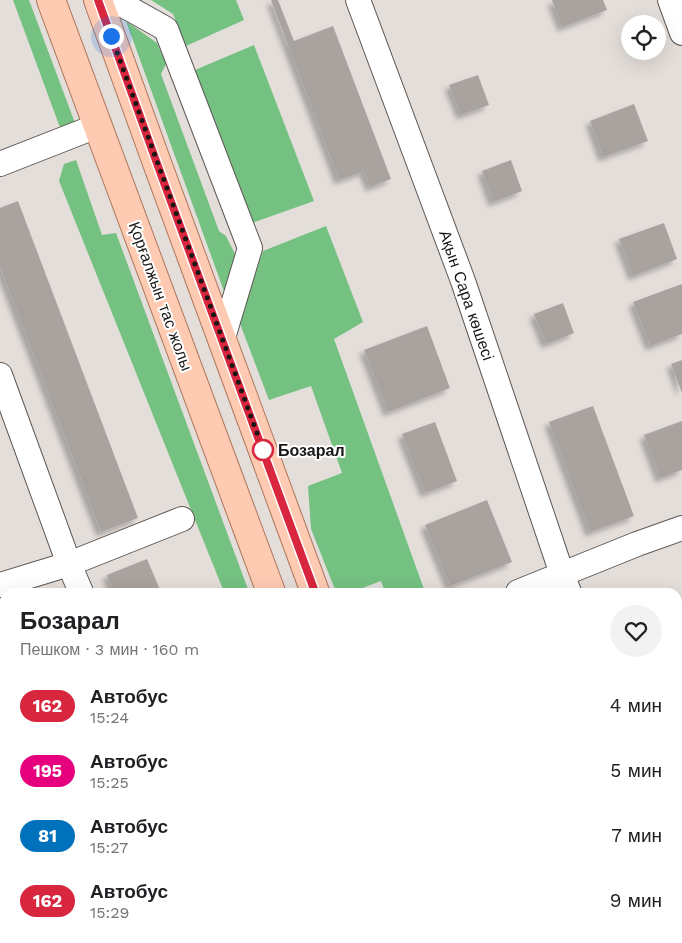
<!DOCTYPE html>
<html lang="ru">
<meta charset="utf-8">
<style>
:root{--surface:#fff;--page:#f2f2f2;--text:#202124;--muted:#757577}
body{margin:0;font-family:"Work Sans",sans-serif;background:var(--page);color:var(--text);height:100vh;display:flex;flex-direction:column;font-size:19px;white-space:nowrap}
*{box-sizing:border-box;margin:0}
p{font-size:16px;color:var(--muted)}
.icon{flex:none;width:28px;height:28px;fill:none;stroke:currentColor;stroke-width:2;stroke-linecap:round;stroke-linejoin:round}
.map{position:relative;flex:1;overflow:hidden}
.drawer{position:absolute;left:0px;top:588px;width:682px;height:356px;display:flex;flex-direction:column;background:var(--surface);border-radius:15px 15px 0 0;box-shadow:0 5px 20px #0002}
.drawer>*{flex:none}
.badge{padding:0 10px;border-radius:16px;font-size:18px;line-height:32px}
.buttons{position:absolute;left:621px;top:15px;display:grid;gap:10px}
.buttons a{display:grid;place-items:center;width:45px;height:45px;border-radius:50%;background:var(--surface);box-shadow:0 5px 20px #0002;font-size:25px}
.you{position:absolute;width:25px;height:25px;margin:-12px;border:4px solid #fff;border-radius:50%;background:#1a73e8;box-shadow:0 0 0 8px #1a73e833}
.map>.badge{position:absolute;translate:-50% -50%;box-shadow:0 0 0 2px #fff}
.round{display:grid;place-items:center;flex:none;width:52px;height:52px;border-radius:26px;background:var(--page)}
.headline{display:flex;align-items:center;justify-content:space-between;height:85px;padding:0 20px}
h1{font-size:24px;font-weight:600;line-height:38px}
ul{padding:0;list-style:none}
li{display:flex;align-items:center;gap:15px;height:65px;padding:0 20px}
li div{flex:1}
li b{display:block;font-size:19px}
li em{font-style:normal}
li .badge{min-width:55px;font-weight:700;text-align:center}
.map>svg:first-child{display:block}
.grass{fill:#74c182}
.building{fill:#a9a3a0;filter:url(#shadow)}
.lines{fill:none;stroke-linecap:round;stroke-linejoin:round}
.minor-casing{stroke:#5d5754;stroke-width:26}
.major-casing{stroke:#ae755a;stroke-width:30}
.minor{stroke:#fff;stroke-width:24}
.major{stroke:#fecab2;stroke-width:28}
.line-casing{stroke:#fff;stroke-width:11}
.line{stroke:#d7263d;stroke-width:8}
.walk{stroke:#191715;stroke-width:5;stroke-dasharray:0 9}
.stop-dot{fill:#fff;stroke:#d7263d;stroke-width:2.5}
.labels{text-anchor:middle;stroke-width:4;stroke-linejoin:round;paint-order:stroke}
.street-label{font-size:16px;fill:#191715;stroke:#fff}
.stop-label{font-size:16px;font-weight:bold;fill:#191715;stroke:#fff;text-anchor:start}
</style>
<div class="map">
<svg width="682" height="943" viewBox="0 0 682 943">
<defs>
<filter id="shadow"><feDropShadow dx="-4.5" dy="4.5" stdDeviation="2.5" flood-color="#0004"/></filter>
</defs>
<rect width="100%" height="100%" fill="#e4deda"/>
<g class="grass">
<polygon points="13,0 29,0 75,123 62,133"/>
<polygon points="151,0 236,0 244,20 186,46 173,14"/>
<polygon points="126,21 157,43 166,64 161,74 219,231 226,236 237,258 225,294"/>
<polygon points="254,45 314,201 252,223 195,70"/>
<polygon points="76,160 102,235 116,233 249,592 224,592 59,181 64,164"/>
<polygon points="326,226 363,322 334,339 425,592 385,592 381,581 352,592 336,592 311,529 308,486 342,473 311,386 269,400 239,321 263,251"/>
<polygon points="681,900 682,903 682,943 653,943 651,939 678,939 678,901"/>
<polygon points="489,939 564,939 566,943 493,943"/>
</g>
<g class="building">
<polygon points="271,0 278,0 294,41 333,26 391,179 370,187 364,171 339,180"/>
<polygon points="552,0 603,0 607,10 562,27"/>
<polygon points="478,75 489,105 461,115 449,85"/>
<polygon points="634,104 648,141 603,157 590,121"/>
<polygon points="511,160 522,191 493,202 482,171"/>
<polygon points="18,201 138,518 101,532 0,267 0,208"/>
<polygon points="664,223 677,259 633,276 619,239"/>
<polygon points="682,284 682,334 650,346 633,302"/>
<polygon points="563,303 574,333 546,344 534,314"/>
<polygon points="427,326 450,388 388,412 364,350"/>
<polygon points="682,360 682,393 671,364"/>
<polygon points="593,406 634,516 590,532 549,422"/>
<polygon points="682,421 682,470 660,478 644,435"/>
<polygon points="435,422 457,481 425,493 402,434"/>
<polygon points="487,500 512,562 450,586 425,525"/>
<polygon points="147,559 161,592 114,592 107,575"/>
<polygon points="678,633 682,644 682,771 678,768"/>
<polygon points="0,918 5,923 5,939 20,939 24,943 0,943"/>
<polygon points="252,939 299,939 300,943 254,943"/>
</g>
<g class="lines">
<g class="minor-casing">
<g id="minor">
<polyline points="114,0 166,29 250,248 222,341"/>
<polyline points="358,0 463,281 562,574 569,592"/>
<polyline points="670,0 682,33"/>
<polyline points="0,164 97,126"/>
<polyline points="0,375 69,564 81,592"/>
<polyline points="0,585 69,564 182,519"/>
<polyline points="518,592 637,544 682,528"/>
<polyline points="678,871 682,883"/>
<polyline points="224,939 226,943"/>
<polyline points="463,939 467,943"/>
<path d="M590,939C596,942 601,940 608,939"/>
<polyline points="635,939 640,943"/>
</g>
</g>
<g class="major-casing">
<g id="major">
<polyline points="51,0 271,592"/>
<polyline points="98,0 157,163 315,592"/>
<polyline points="399,939 400,943"/>
<polyline points="447,939 449,943"/>
</g>
</g>
<use href="#minor" class="minor"/>
<use href="#major" class="major"/>
</g>
<g class="lines">
<g class="line-casing">
<polyline id="line" points="98,0 163,180 315,592"/>
</g>
<use href="#line" class="line"/>
<polyline class="walk" points="111,36 264,452 263,450"/>
</g>
<circle class="stop-dot" cx="263" cy="450" r="10"/>
<g class="labels">
<g class="street-label">
<text transform="translate(467 295) rotate(71)" y="6">Ақын Сара көшесі</text>
<text transform="translate(161 296) rotate(70)" y="6">Қорғалжын тас жолы</text>
</g>
<g class="stop-label">
<text x="278" y="456">Бозарал</text>
</g>
</g>
</svg>
<div class="buttons">
<a><svg class="icon" aria-label="locate" viewBox="0 0 24 24"><circle cx="12" cy="12" r="6"/><path d="M12 2v4M12 18v4M2 12h4M18 12h4"/></svg></a>
</div>
<div class="you" style="left:111px;top:36px"></div>
<section class="drawer">
<div class="headline"><div><h1>Бозарал</h1><p>Пешком · 3 мин · 160 m</p></div><a class="round"><svg class="icon" aria-label="heart" viewBox="0 0 24 24"><path d="M12 20l-8-8c-3-5 5-10 8-4 3-6 11-1 8 4z"/></svg></a></div>
<ul>
<li><span class="badge" style="background:#d7263d;color:#fff">162</span><div><b>Автобус</b><p>15:24</p></div><em>4 мин</em></li>
<li><span class="badge" style="background:#e6007e;color:#fff">195</span><div><b>Автобус</b><p>15:25</p></div><em>5 мин</em></li>
<li><span class="badge" style="background:#0072bc;color:#fff">81</span><div><b>Автобус</b><p>15:27</p></div><em>7 мин</em></li>
<li><span class="badge" style="background:#d7263d;color:#fff">162</span><div><b>Автобус</b><p>15:29</p></div><em>9 мин</em></li>
</ul>
</section>
</div>
